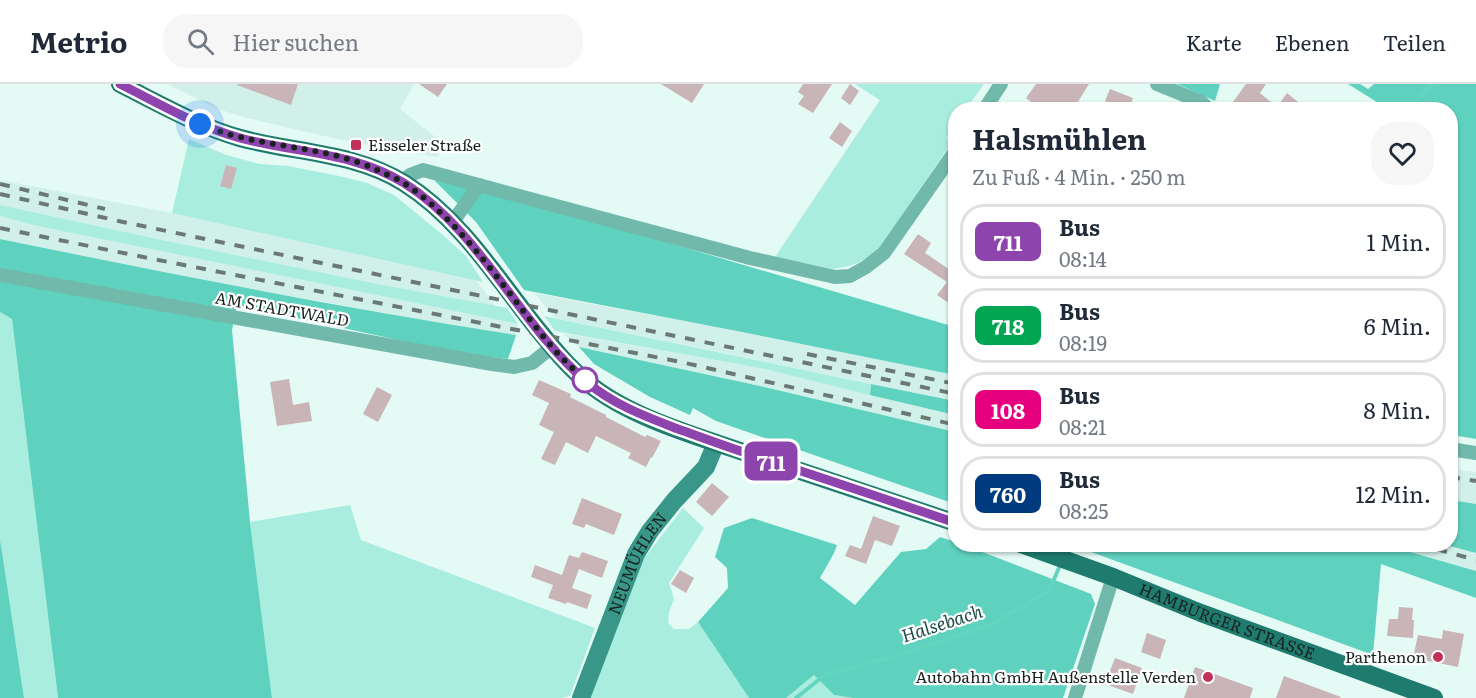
<!DOCTYPE html>
<html lang="de">
<meta charset="utf-8">
<style>
:root{--surface:#fff;--page:#f6f6f7;--text:#1f2937;--muted:#747a83;--line:#e0e1e3}
body{margin:0;font-family:Literata,serif;background:var(--page);color:var(--text);height:100vh;display:flex;flex-direction:column;font-size:22px;white-space:nowrap}
*{box-sizing:border-box;margin:0}
p{font-size:20px;color:var(--muted)}
.icon{flex:none;width:33px;height:33px;fill:none;stroke:currentColor;stroke-width:2;stroke-linecap:round;stroke-linejoin:round}
.map{position:relative;flex:1;overflow:hidden}
.sheet{position:absolute;left:948px;top:18px;width:510px;height:450px;display:flex;flex-direction:column;background:var(--surface);border-radius:24px;box-shadow:0 2px 4px #0004}
.sheet>*{flex:none}
.badge{padding:0 12px;border-radius:9px;font-size:21px;line-height:39px}
.you{position:absolute;width:30px;height:30px;margin:-15px;border:4px solid #fff;border-radius:50%;background:#1a73e8;box-shadow:0 0 0 9px #1a73e833}
.map>.badge{position:absolute;translate:-50% -50%;box-shadow:0 0 0 3px #fff}
.round{display:grid;place-items:center;flex:none;width:63px;height:63px;border-radius:24px;background:var(--page)}
.headline{display:flex;align-items:center;justify-content:space-between;height:102px;padding:0 24px}
h1{font-size:28px;font-weight:700;line-height:45px}
ul{padding:0;list-style:none}
li{display:flex;align-items:center;gap:18px;height:75px;margin:0 12px 9px;padding:0 12px;border:3px solid var(--line);border-radius:24px}
li div{flex:1}
li b{display:block;font-size:22px}
li em{font-style:normal}
li .badge{min-width:66px;font-weight:700;text-align:center}
header{display:flex;align-items:center;gap:36px;box-sizing:border-box;height:84px;padding:0 30px;background:var(--surface);border-bottom:2px solid var(--line)}
header strong{font-size:28px}
nav{display:flex;gap:33px;margin-inline-start:auto;font-size:21px}
.search{width:420px;height:54px;background:var(--page);display:flex;align-items:center;gap:15px;box-sizing:border-box;padding:0 21px;border-radius:24px;color:var(--muted);font-size:22px}
.map>svg:first-child{display:block}
.built{fill:#d1f0e9}
.green{fill:#a9eddf}
.forest{fill:#5fd2bf}
.lines{fill:none;stroke-linecap:round;stroke-linejoin:round}
.stream{stroke:#62d5c1;stroke-width:4}
.building{fill:#c9b4b7}
.street{stroke:#71b9ab;stroke-width:14}
.secondary{stroke:#389788;stroke-width:18}
.primary{stroke:#1f7b6e;stroke-width:18}
.rail{stroke:#6b7976;stroke-width:4;stroke-dasharray:10 10;stroke-linecap:butt}
.line-casing{stroke:#fff;stroke-width:14}
.line{stroke:#8e44ad;stroke-width:9}
.walk{stroke:#1a2220;stroke-width:6;stroke-dasharray:0 10.8}
.poi-dot{fill:#c13159;stroke:#fff;stroke-width:2}
.stop-dot{fill:#fff;stroke:#8e44ad;stroke-width:3}
.labels{text-anchor:middle;stroke-width:4.5;stroke-linejoin:round;paint-order:stroke}
.poi-label{font-size:16px;fill:#1a2220;stroke:#fff;text-anchor:end}
.street-label{font-size:16px;fill:#1a2220;stroke:#fff}
.water-label{font-size:18px;font-style:italic;fill:#1a4c44;stroke:#fff}
</style>
<header>
<strong>Metrio</strong>
<div class="search"><svg class="icon" aria-label="search" viewBox="0 0 24 24"><circle cx="10" cy="10" r="6"/><path d="M15 15l6 6"/></svg>Hier suchen</div>
<nav><a>Karte</a><a>Ebenen</a><a>Teilen</a></nav>
</header>
<div class="map">
<svg width="1476" height="614" viewBox="0 0 1476 614">
<rect width="100%" height="100%" fill="#e4faf5"/>
<g class="built">
<polygon points="167,0 414,0 400,25 443,59 437,73 337,55 247,34 218,25"/>
<polygon points="0,96 172,129 476,196 495,222 378,200 167,157 0,121"/>
<polygon points="0,132 33,141 518,240 516,251 447,240 196,195 0,155"/>
<polygon points="534,209 742,248 955,291 955,317 555,234"/>
<polygon points="562,249 765,285 955,331 955,348 760,302 579,263"/>
<polygon points="1450,385 1476,388 1476,420 1451,416"/>
<polygon points="1386,461 1446,461 1476,469 1476,487"/>
</g>
<g class="green">
<polygon points="855,0 984,0 966,25 956,26 955,41 946,54 952,58 879,165 868,173 860,178 849,182 833,185 775,173 880,16"/>
<polygon points="189,55 226,71 260,80 288,82 339,92 367,99 394,111 444,152 466,172 483,198 172,129"/>
<polygon points="0,121 167,157 378,200 507,224 518,240 33,141 0,132"/>
<polygon points="0,228 12,235 58,614 24,614 0,456"/>
<polygon points="544,232 871,300 870,311 765,285 555,247"/>
<polygon points="350,421 361,456 595,544 570,612 562,614 272,614 250,438"/>
<polygon points="683,424 704,444 669,499 674,515 669,528 668,539 674,545 689,545 698,538 749,614 585,614 636,485"/>
<polygon points="814,591 834,611 853,614 786,614"/>
</g>
<g class="forest">
<polygon points="1177,0 1220,0 1215,17"/>
<polygon points="1348,0 1360,0 1368,5 1374,0 1476,0 1476,355 1458,352 1451,346 1450,26 1388,25"/>
<polygon points="434,96 500,111 618,144 955,243 955,291 742,248 524,206 476,138"/>
<path d="M0,155C171,190 343,224 516,251L508,275L463,270L237,221L232,246L250,438L272,614H58L12,235L0,228Z"/>
<polygon points="579,263 760,302 955,348 955,420 716,337 693,324 690,331 650,313 616,293 594,280"/>
<polygon points="871,300 955,317 955,331 870,311"/>
<polygon points="1451,416 1476,420 1476,469 1446,461 1450,460"/>
<polygon points="752,434 837,461 834,469 820,494 855,521 901,468 926,465 940,453 955,458 956,460 964,461 1091,510 1095,520 1063,614 853,614 834,611 814,591 786,614 749,614 698,538 728,504 727,484 715,473 724,444"/>
<polygon points="0,456 2,468 24,614 0,614"/>
<polygon points="1072,461 1386,461 1476,487 1476,514 1381,480 1373,571"/>
</g>
<g class="lines">
<g class="stream">
<polyline points="1408,26 1433,0"/>
<polyline points="1065,469 1068,460"/>
<polyline points="796,614 826,590 903,570 988,542 1049,507 1061,479"/>
</g>
</g>
<g class="building">
<polygon points="237,0 298,0 291,21 237,1"/>
<polygon points="419,0 447,0 438,13"/>
<polygon points="661,0 704,0 692,19"/>
<polygon points="803,0 832,0 813,29 798,20 804,12 798,8"/>
<polygon points="850,0 859,7 850,21 841,14"/>
<polygon points="1036,0 1089,0 1073,26 1042,26 1026,14"/>
<polygon points="1246,0 1266,0 1260,9 1277,23 1287,9 1308,26 1243,26 1233,18"/>
<polygon points="1110,5 1133,14 1129,26 1105,17"/>
<polygon points="840,38 852,47 842,63 829,54"/>
<polygon points="226,81 237,84 231,105 220,102"/>
<polygon points="918,150 931,159 925,169 953,188 956,185 956,206 947,218 937,211 947,198 904,170"/>
<polygon points="289,295 293,321 309,318 312,337 277,342 270,298"/>
<polygon points="539,296 571,310 570,313 606,331 606,333 645,353 647,351 661,357 652,374 651,373 646,383 628,374 631,369 596,352 588,369 566,358 555,381 541,375 554,348 539,341 549,319 532,311"/>
<polygon points="377,303 392,311 378,338 363,330"/>
<polygon points="712,399 729,413 712,432 696,418"/>
<polygon points="582,414 622,430 614,451 586,440 584,444 572,440"/>
<polygon points="873,432 900,442 892,462 875,456 866,480 845,472 850,461 861,465"/>
<polygon points="582,468 608,477 602,494 579,485 572,504 592,511 587,525 567,518 566,520 548,514 553,501 531,493 535,481 562,491 569,471 579,474"/>
<polygon points="680,486 694,494 686,509 671,500"/>
<polygon points="1399,523 1413,524 1412,536 1414,536 1413,554 1387,552 1389,535 1398,535"/>
<polygon points="1443,546 1464,550 1458,583 1413,574 1418,551 1442,555"/>
<polygon points="1147,549 1166,556 1160,575 1141,568"/>
<polygon points="1115,574 1142,584 1133,610 1105,600"/>
<polygon points="1195,583 1253,604 1250,614 1184,614"/>
<polygon points="1284,592 1341,613 1340,614 1276,614"/>
</g>
<g class="lines">
<g class="street">
<polyline points="1157,0 1201,18 1210,26"/>
<polyline points="984,26 1001,0"/>
<polyline points="402,98 410,91 423,86 750,174 835,193 850,192 866,183 884,169 956,66"/>
<polyline points="452,139 479,101"/>
<polyline points="0,191 492,280 514,283 532,279 552,263"/>
<polyline points="1450,365 1476,369"/>
<polyline points="1075,614 1113,493"/>
</g>
<path class="secondary" id="s1" d="M581,614L636,470L650,447L674,417L706,383L716,359"/>
<g class="primary">
<path d="M120,0C160,20 198,42 240,54C295,69 354,68 404,99C457,132 494,189 532,238C549,259 566,281 588,299C630,334 700,353 752,371C820,393 888,416 956,439"/>
<path id="s2" d="M1021,460L1113,493L1201,529L1434,614"/>
</g>
<g class="rail">
<polyline points="0,100 105,125"/>
<polyline points="0,110 123,138 956,310"/>
<polyline points="0,144 148,174 681,278 956,341"/>
<polyline points="807,270 956,300"/>
<polyline points="1450,393 1476,397"/>
<polyline points="1418,460 1476,476"/>
</g>
</g>
<g class="lines">
<g class="line-casing">
<path id="line" d="M120,0C160,20 197,42 240,54C295,69 354,68 404,99C482,148 519,241 588,299C614,321 647,333 678,345C706,355 733,365 761,374C826,395 891,417 956,439"/>
</g>
<use href="#line" class="line"/>
<path class="walk" d="M200,40C257,65 323,60 377,86C385,90 394,93 402,98C416,106 429,118 441,129C483,169 515,219 552,263C563,276 576,287 588,299L585,296"/>
</g>
<g class="poi-dot">
<rect x="350" y="55" width="12" height="12" rx="3"/>
<circle cx="1438" cy="573" r="6"/>
<circle cx="1208" cy="593" r="6"/>
</g>
<circle class="stop-dot" cx="585" cy="296" r="12"/>
<g class="labels">
<g class="poi-label">
<text x="368" y="67" text-anchor="start">Eisseler Straße</text>
<text x="1426" y="579">Parthenon</text>
<text x="1196" y="599">Autobahn GmbH Außenstelle Verden</text>
</g>
<g class="street-label">
<text transform="translate(282 225) rotate(10)" y="6">AM STADTWALD</text>
<text dy="6" stroke="none"><textPath href="#s1" startOffset="146">NEUMÜHLEN</textPath></text>
<text dy="6" stroke="none"><textPath href="#s2" startOffset="220">HAMBURGER STRASSE</textPath></text>
</g>
<g class="water-label">
<text transform="translate(942 540) rotate(-18)" y="6">Halsebach</text>
</g>
</g>
</svg>
<div class="you" style="left:200px;top:40px"></div>
<b class="badge" style="left:771px;top:377px;background:#8e44ad;color:#fff">711</b>
<section class="sheet">
<div class="headline"><div><h1>Halsmühlen</h1><p>Zu Fuß · 4 Min. · 250 m</p></div><a class="round"><svg class="icon" aria-label="heart" viewBox="0 0 24 24"><path d="M12 20l-8-8c-3-5 5-10 8-4 3-6 11-1 8 4z"/></svg></a></div>
<ul>
<li><span class="badge" style="background:#8e44ad;color:#fff">711</span><div><b>Bus</b><p>08:14</p></div><em>1 Min.</em></li>
<li><span class="badge" style="background:#00a651;color:#fff">718</span><div><b>Bus</b><p>08:19</p></div><em>6 Min.</em></li>
<li><span class="badge" style="background:#e6007e;color:#fff">108</span><div><b>Bus</b><p>08:21</p></div><em>8 Min.</em></li>
<li><span class="badge" style="background:#003b80;color:#fff">760</span><div><b>Bus</b><p>08:25</p></div><em>12 Min.</em></li>
</ul>
</section>
</div>
